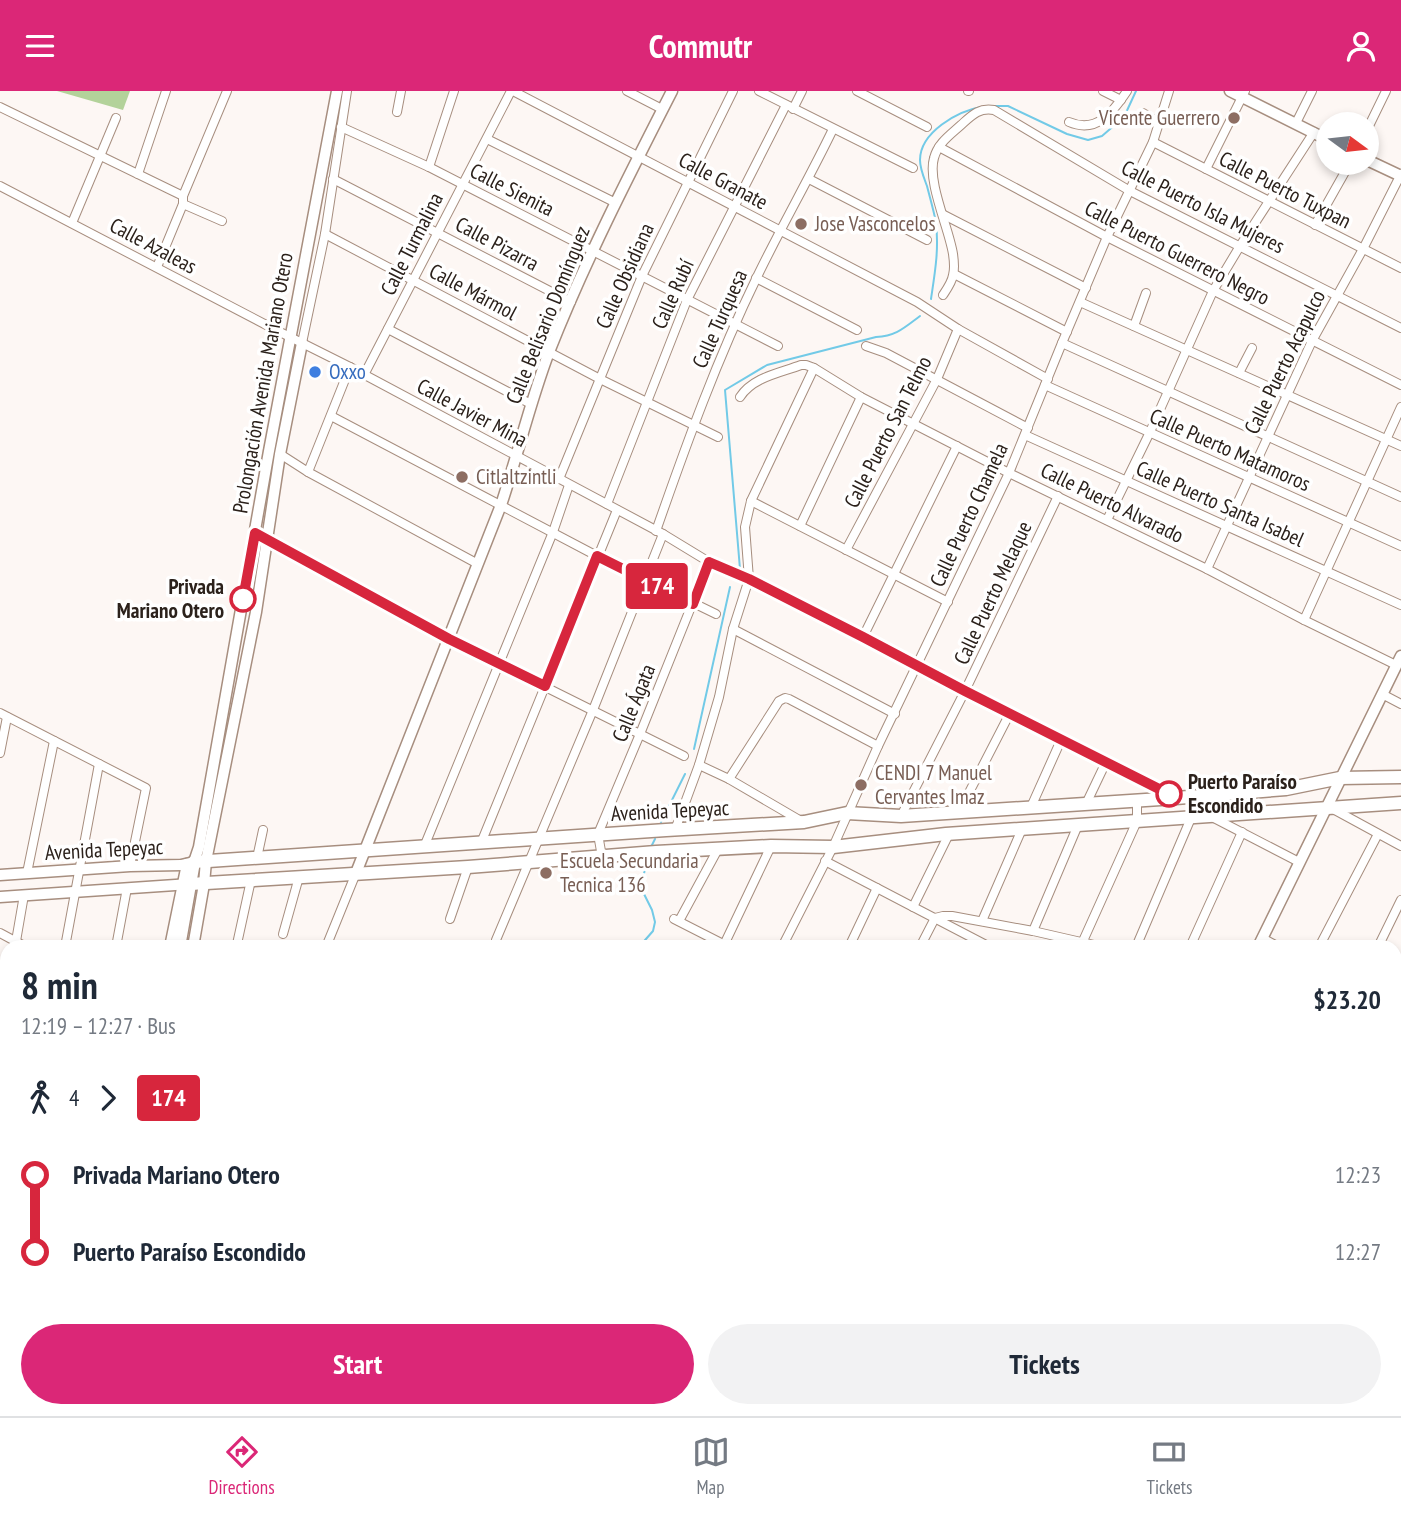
<!DOCTYPE html>
<meta charset="utf-8">
<style>
:root{--surface:#fff;--page:#f2f2f3;--text:#1f2937;--muted:#747a83;--line:#e0e1e3;--accent:#db2777}
body{margin:0;font-family:"PT Sans Narrow",sans-serif;background:var(--page);color:var(--text);height:100vh;display:flex;flex-direction:column;font-size:26px;white-space:nowrap}
*{box-sizing:border-box;margin:0}
p{font-size:23px;color:var(--muted)}
.icon{flex:none;width:38px;height:38px;fill:none;stroke:currentColor;stroke-width:2;stroke-linecap:round;stroke-linejoin:round}
.map{position:relative;flex:1;overflow:hidden}
.drawer{position:absolute;left:0px;top:849px;width:1402px;height:478px;display:flex;flex-direction:column;background:var(--surface);border-radius:21px 21px 0 0;box-shadow:0 4px 10px #0003}
.drawer>*{flex:none}
.badge{padding:0 14px;border-radius:5px;font-size:24px;line-height:46px}
.needle{width:46px;rotate:105deg}
.tools{position:absolute;left:1316px;top:21px;display:grid;gap:14px}
.tools a{display:grid;place-items:center;width:63px;height:63px;border-radius:50%;background:var(--surface);box-shadow:0 4px 10px #0003;font-size:35px}
.map>.badge{position:absolute;translate:-50% -50%;box-shadow:0 0 0 4px #fff}
.legs{display:flex;align-items:center;gap:10px;height:77px;padding:0 21px;font-size:23px}
.legs p{margin-inline-start:auto}
.head{display:flex;align-items:center;justify-content:space-between;height:119px;padding:0 21px}
h1{font-size:38px;font-weight:700;line-height:52px}
.cta{display:flex;gap:14px;margin-top:auto;padding:14px 21px}
.cta a{flex:1;height:80px;border-radius:42px;background:var(--accent);color:#fff;font-size:28px;font-weight:700;line-height:80px;text-align:center}
.cta a+a{background:var(--page);color:var(--text)}
ul{padding:0 21px;list-style:none}
li{display:flex;align-items:center;gap:24px;height:77px;font-size:26px}
li i{display:grid;place-items:center;width:10px;height:100%;margin:0 9px;background:currentColor}
li i::after{content:'';width:18px;height:18px;margin:-9px;border:5px solid;border-radius:50%;background:var(--surface)}
li p{margin-inline-start:auto}
li:first-child i{background:linear-gradient(#0000 50%,currentColor 0)}
li:last-child i{background:linear-gradient(currentColor 50%,#0000 0)}
header{display:flex;justify-content:space-between;align-items:center;height:91px;padding:0 21px;background:var(--accent);color:#fff;font-size:32px;font-weight:700}
.tabs{display:flex;justify-content:space-around;align-items:center;height:98px;border-top:2px solid var(--line);background:var(--surface);font-size:19px;color:var(--muted)}
.tabs a{display:grid;justify-items:center;gap:4px}
.tabs .active{color:var(--accent)}
.map>svg:first-child{display:block}
.green{fill:#b3d29a}
.lines{fill:none;stroke-linecap:round;stroke-linejoin:round}
.stream{stroke:#72cae7;stroke-width:2}
.street-casing{stroke:#a78e7f;stroke-width:10}
.secondary-casing{stroke:#a78e7f;stroke-width:13}
.primary-casing{stroke:#a78e7f;stroke-width:15}
.street{stroke:#fff;stroke-width:8}
.secondary{stroke:#fff;stroke-width:10}
.primary{stroke:#fff;stroke-width:12}
.line-1-casing{stroke:#fff;stroke-width:16}
.line-1{stroke:#d7263d;stroke-width:10}
.education-dot{fill:#8d6e63;stroke:#fff;stroke-width:2.5}
.shop-dot{fill:#3f7fe0;stroke:#fff;stroke-width:2.5}
.stop-1-dot{fill:#fff;stroke:#d7263d;stroke-width:3.5}
.labels{text-anchor:middle;stroke-width:7;stroke-linejoin:round;paint-order:stroke}
.education-label{font-size:21px;fill:#785e54;stroke:#fff;text-anchor:start}
.street-label{font-size:21px;fill:#2b211b;stroke:#fff}
.shop-label{font-size:21px;fill:#366cbe;stroke:#fff;text-anchor:start}
.stop-label{font-size:21px;font-weight:bold;fill:#2b211b;stroke:#fff;text-anchor:end}
</style>
<header><svg class="icon" aria-label="menu" viewBox="0 0 24 24"><path d="M4 6h16M4 12h16M4 18h16"/></svg>Commutr<svg class="icon" aria-label="person" viewBox="0 0 24 24"><circle cx="12" cy="8" r="4"/><path d="M4 21q1-7 8-7t8 7"/></svg></header>
<div class="map">
<svg width="1401" height="1325" viewBox="0 0 1401 1325">
<rect width="100%" height="100%" fill="#fdf7f4"/>
<polygon class="green" points="57,0 130,0 123,19"/>
<g class="lines">
<g class="stream">
<polyline points="990,15 1008,15 1067,43 1088,49 1102,45 1124,26 1136,0"/>
<path d="M931,208C935,181 939,159 936,132C934,120 930,107 927,95C924,87 920,78 920,69C920,41 958,20 981,16"/>
<path d="M740,478L725,299L767,274L876,246C896,245 904,237 920,225"/>
<polyline points="694,658 730,496"/>
<polyline points="661,731 685,683"/>
<polyline points="651,756 655,748"/>
<polyline points="639,856 653,840 655,831 652,819 641,797 646,773"/>
</g>
<g class="street-casing">
<g id="street">
<polyline points="513,0 917,211 958,238 1048,288"/>
<polyline points="627,0 662,18"/>
<polyline points="759,0 913,77"/>
<polyline points="857,0 927,36"/>
<polyline points="968,0 969,0"/>
<polyline points="1103,0 1121,9"/>
<polyline points="0,16 183,105"/>
<polyline points="793,18 802,0"/>
<polyline points="397,21 401,0"/>
<polyline points="1143,22 1158,31"/>
<path d="M1069,31C1097,43 1113,21 1127,0"/>
<polyline points="1296,32 1312,0"/>
<polyline points="341,36 429,76 778,255"/>
<polyline points="1367,39 1386,0"/>
<polyline points="487,48 616,112"/>
<polyline points="1153,51 1401,177"/>
<polyline points="939,56 1107,146 1401,294"/>
<polyline points="429,76 454,0"/>
<polyline points="1206,78 1245,0"/>
<polyline points="138,83 166,0"/>
<polyline points="333,88 571,211"/>
<polyline points="809,88 927,149"/>
<polyline points="0,95 274,238 350,276 663,443 709,471 749,488 863,546 965,600 1174,706"/>
<polyline points="183,113 222,130"/>
<polyline points="944,124 1086,197"/>
<polyline points="72,132 116,27"/>
<polyline points="1315,134 1350,72"/>
<polyline points="325,143 600,288 718,346"/>
<polyline points="157,176 183,113 183,105 227,0"/>
<polyline points="954,183 1067,241"/>
<polyline points="756,187 857,239"/>
<path d="M943,204C947,198 952,191 953,184C955,177 954,170 953,163C949,137 927,91 934,67C938,52 950,44 961,34C971,25 979,16 994,19L1130,100L1401,237"/>
<polyline points="1080,211 1401,355"/>
<polyline points="1134,235 1146,202"/>
<polyline points="388,238 531,313"/>
<polyline points="302,252 325,143 347,0"/>
<polyline points="1062,252 1401,406"/>
<polyline points="866,255 886,262 1028,337"/>
<polyline points="1239,282 1252,257"/>
<polyline points="364,284 511,0"/>
<polyline points="1045,294 1401,455"/>
<path d="M740,306C753,286 780,282 801,274H806L814,277L861,306L1009,382L1207,478L1304,529L1396,574"/>
<polyline points="331,325 597,465 716,523"/>
<polyline points="1025,344 1401,514"/>
<polyline points="280,363 308,381 478,473"/>
<polyline points="308,381 350,276"/>
<polyline points="559,388 642,185 733,0"/>
<polyline points="751,410 948,511"/>
<polyline points="607,413 687,209 786,14"/>
<polyline points="1107,429 1149,343 1213,200 1240,155 1314,41"/>
<polyline points="800,435 861,306"/>
<path d="M656,440C686,354 717,268 757,186C781,136 809,88 833,38"/>
<polyline points="255,442 449,548 684,665"/>
<polyline points="846,459 937,288 958,238"/>
<polyline points="1207,478 1312,250 1363,158 1401,83"/>
<polyline points="1304,529 1401,316"/>
<polyline points="733,538 895,623"/>
<polyline points="863,546 957,355"/>
<polyline points="1382,603 1401,613"/>
<polyline points="0,622 146,697 130,775"/>
<polyline points="0,662 7,626"/>
<polyline points="699,674 729,688 801,730"/>
<polyline points="729,688 779,610 785,607 789,608 878,655"/>
<polyline points="1086,713 1106,671"/>
<polyline points="1031,716 1061,649"/>
<polyline points="1333,718 1401,755"/>
<polyline points="959,721 1010,622"/>
<polyline points="901,725 965,600 1058,405"/>
<polyline points="1212,726 1299,771"/>
<polyline points="675,739 699,674 719,606 733,538 749,488 745,436 751,410 814,277"/>
<polyline points="481,752 617,419"/>
<polyline points="424,756 553,441 569,394"/>
<polyline points="602,766 598,743 640,643 709,471"/>
<polyline points="257,767 263,739"/>
<polyline points="825,770 990,856"/>
<polyline points="27,782 54,650"/>
<polyline points="913,816 949,743"/>
<polyline points="450,828 468,776"/>
<polyline points="674,828 729,856"/>
<polyline points="679,830 718,758"/>
<polyline points="982,830 1022,738"/>
<polyline points="1033,840 1078,734"/>
<polyline points="0,842 26,856"/>
<polyline points="283,843 299,786"/>
<polyline points="1262,847 1279,856"/>
<polyline points="496,849 593,619 663,443"/>
<polyline points="1083,850 1137,730 1137,709"/>
<polyline points="237,853 251,789"/>
<polyline points="15,856 24,804"/>
<polyline points="65,856 99,673"/>
<polyline points="116,856 127,797"/>
<polyline points="326,856 356,782"/>
<polyline points="723,856 771,755"/>
<polyline points="782,856 833,756 878,655 1009,382 1062,252 1107,146 1153,51 1169,0"/>
<polyline points="849,856 877,797"/>
<polyline points="920,856 935,827 943,825 952,825 1033,840 1103,856"/>
<polyline points="1136,856 1191,727"/>
<polyline points="1190,856 1242,741"/>
<polyline points="1319,856 1378,743"/>
<polyline points="1378,856 1401,809"/>
<polyline points="1395,916 1401,919"/>
<polyline points="0,939 7,900"/>
<polyline points="0,951 7,955"/>
<polyline points="1013,1320 1014,1325"/>
</g>
</g>
<g class="secondary-casing">
<g id="secondary">
<polyline points="1230,0 1328,49"/>
<polyline points="1367,69 1401,85"/>
<path d="M356,782L501,414C518,363 530,311 549,261C584,172 628,86 672,0"/>
<polyline points="0,784 130,775 181,774 194,771 199,756 269,360 337,0"/>
<polyline points="0,806 190,793"/>
<polyline points="170,856 187,773"/>
<polyline points="193,856 204,793 206,770 256,521 280,363 302,252"/>
<polyline points="1258,856 1401,565"/>
<polyline points="1395,1107 1401,1108"/>
<polyline points="1395,1223 1401,1209"/>
<polyline points="83,1325 84,1320"/>
<polyline points="108,1325 109,1320"/>
<polyline points="1348,1325 1350,1320"/>
</g>
</g>
<g class="primary-casing">
<g id="primary">
<polyline points="190,793 468,776 656,761 771,755 833,756 946,743 1401,712"/>
<polyline points="179,856 194,771 666,739 804,731 847,722 901,725 1176,707 1286,698 1340,687 1401,686"/>
<polyline points="92,1325 93,1320"/>
</g>
</g>
<use href="#street" class="street"/>
<use href="#secondary" class="secondary"/>
<use href="#primary" class="primary"/>
</g>
<g class="lines">
<g class="line-1-casing">
<polyline id="line-1" points="243,508 255,442 449,548 545,595 597,465 693,513 709,471 749,488 863,546 965,600 1169,703"/>
</g>
<use href="#line-1" class="line-1"/>
</g>
<g class="education-dot">
<circle cx="1234" cy="27" r="7"/>
<circle cx="801" cy="133" r="7"/>
<circle cx="462" cy="386" r="7"/>
<circle cx="861" cy="694" r="7"/>
<circle cx="546" cy="782" r="7"/>
</g>
<circle class="shop-dot" cx="315" cy="281" r="7"/>
<g class="stop-1-dot">
<circle cx="243" cy="508" r="12"/>
<circle cx="1169" cy="703" r="12"/>
</g>
<g class="labels">
<g class="education-label">
<text x="1220" y="34" text-anchor="end">Vicente Guerrero</text>
<text x="815" y="140">Jose Vasconcelos</text>
<text x="476" y="393">Citlaltzintli</text>
<text x="875" y="689">CENDI 7 Manuel<tspan x="875" dy="24">Cervantes Imaz</tspan></text>
<text x="560" y="777">Escuela Secundaria<tspan x="560" dy="24">Tecnica 136</tspan></text>
</g>
<g class="street-label">
<text transform="translate(723 90) rotate(28)" y="7">Calle Granate</text>
<text transform="translate(512 99) rotate(27)" y="7">Calle Sienita</text>
<text transform="translate(1285 99) rotate(27)" y="7">Calle Puerto Tuxpan</text>
<text transform="translate(1203 116) rotate(27)" y="7">Calle Puerto Isla Mujeres</text>
<text transform="translate(412 153) rotate(-63)" y="7">Calle Turmalina</text>
<text transform="translate(497 153) rotate(28)" y="7">Calle Pizarra</text>
<text transform="translate(153 155) rotate(28)" y="7">Calle Azaleas</text>
<text transform="translate(1177 162) rotate(27)" y="7">Calle Puerto Guerrero Negro</text>
<text transform="translate(625 185) rotate(-66)" y="7">Calle Obsidiana</text>
<text transform="translate(473 201) rotate(28)" y="7">Calle Mármol</text>
<text transform="translate(673 203) rotate(-66)" y="7">Calle Rubí</text>
<text transform="translate(548 224) rotate(-68)" y="7">Calle Belisario Domínguez</text>
<text transform="translate(720 228) rotate(-66)" y="7">Calle Turquesa</text>
<text transform="translate(1285 271) rotate(-64)" y="7">Calle Puerto Acapulco</text>
<text transform="translate(263 292) rotate(-80)" y="7">Prolongación Avenida Mariano Otero</text>
<text transform="translate(472 322) rotate(28)" y="7">Calle Javier Mina</text>
<text transform="translate(888 341) rotate(-63)" y="7">Calle Puerto San Telmo</text>
<text transform="translate(1230 359) rotate(24)" y="7">Calle Puerto Matamoros</text>
<text transform="translate(1112 412) rotate(26)" y="7">Calle Puerto Alvarado</text>
<text transform="translate(1220 413) rotate(24)" y="7">Calle Puerto Santa Isabel</text>
<text transform="translate(969 424) rotate(-65)" y="7">Calle Puerto Chamela</text>
<text transform="translate(993 502) rotate(-65)" y="7">Calle Puerto Melaque</text>
<text transform="translate(634 612) rotate(-68)" y="7">Calle Ágata</text>
<text transform="translate(670 720) rotate(-3)" y="7">Avenida Tepeyac</text>
<text transform="translate(104 759) rotate(-3)" y="7">Avenida Tepeyac</text>
</g>
<g class="shop-label">
<text x="329" y="288">Oxxo</text>
</g>
<g class="stop-label">
<text x="224" y="503">Privada<tspan x="224" dy="24">Mariano Otero</tspan></text>
<text x="1188" y="698" text-anchor="start">Puerto Paraíso<tspan x="1188" dy="24">Escondido</tspan></text>
</g>
</g>
</svg>
<div class="tools">
<a><svg class="needle" viewBox="-14 -14 28 28"><path d="M0-13l5 13h-10z" fill="#e53935"/><path d="M0 13l5-13h-10z" fill="#747a83"/></svg></a>
</div>
<b class="badge" style="left:657px;top:495px;background:#d7263d;color:#fff">174</b>
<section class="drawer">
<div class="head"><div><h1>8 min</h1><p>12:19 – 12:27 · Bus</p></div><b>$23.20</b></div>
<div class="legs"><svg class="icon" aria-label="walk" viewBox="0 0 24 24"><circle cx="13" cy="4" r="2"/><path d="M13 8l-2 6 4 7M11 14l-3 7M7 12l3-4h3l4 4"/></svg>4<svg class="icon" aria-label="forward" viewBox="0 0 24 24"><path d="M9 5l7 7-7 7"/></svg><b class="badge" style="background:#d7263d;color:#fff">174</b></div>
<ul>
<li><i style="color:#d7263d"></i><b>Privada Mariano Otero</b><p>12:23</p></li>
<li><i style="color:#d7263d"></i><b>Puerto Paraíso Escondido</b><p>12:27</p></li>
</ul>
<div class="cta"><a>Start</a><a>Tickets</a></div>
</section>
</div>
<nav class="tabs">
<a class="active"><svg class="icon" aria-label="directions" viewBox="0 0 24 24"><path d="M12 3l9 9-9 9-9-9zM9 14v-3h6M13 9l2 2-2 2"/></svg>Directions</a>
<a><svg class="icon" aria-label="map" viewBox="0 0 24 24"><path d="M3 6l6-2 6 2 6-2v14l-6 2-6-2-6 2zM9 4v14M15 6v14"/></svg>Map</a>
<a><svg class="icon" aria-label="tickets" viewBox="0 0 24 24"><path d="M3 7h18v10H3zM15 7v10"/></svg>Tickets</a>
</nav>
